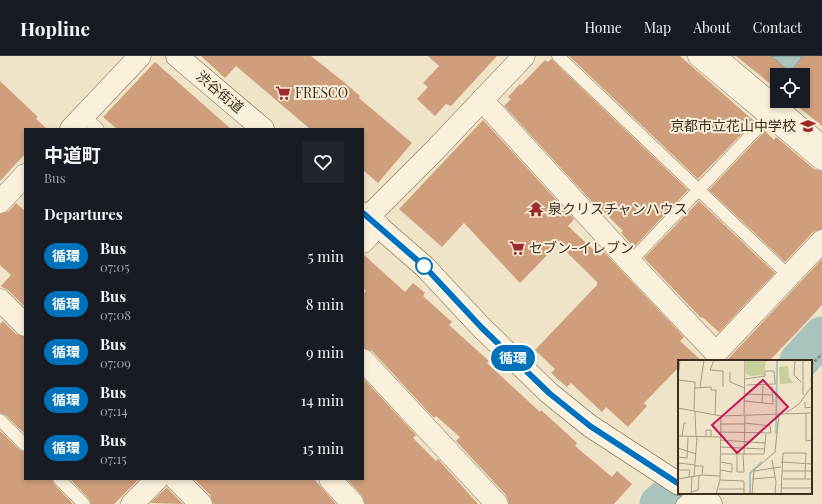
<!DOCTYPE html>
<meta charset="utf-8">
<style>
:root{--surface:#171b24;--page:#20242c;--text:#f1f3f6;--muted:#9ea1a6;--line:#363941}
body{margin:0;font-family:"Playfair Display","Noto Sans JP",serif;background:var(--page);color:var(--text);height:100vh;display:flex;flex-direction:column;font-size:15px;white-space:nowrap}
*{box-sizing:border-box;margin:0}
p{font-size:13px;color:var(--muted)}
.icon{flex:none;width:22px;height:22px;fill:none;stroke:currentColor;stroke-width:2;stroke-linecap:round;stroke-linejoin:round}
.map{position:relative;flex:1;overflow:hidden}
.sheet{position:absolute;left:24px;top:72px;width:340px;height:352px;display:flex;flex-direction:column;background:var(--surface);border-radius:0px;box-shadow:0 2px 6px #0003}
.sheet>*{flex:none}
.badge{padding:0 8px;border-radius:13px;font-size:14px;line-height:26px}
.buttons{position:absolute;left:770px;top:12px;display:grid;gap:8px}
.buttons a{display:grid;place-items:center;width:40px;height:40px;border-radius:0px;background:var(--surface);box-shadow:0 2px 6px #0003;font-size:20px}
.map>.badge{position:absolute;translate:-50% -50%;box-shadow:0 0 0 2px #fff}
h2{padding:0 20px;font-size:15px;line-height:36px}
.round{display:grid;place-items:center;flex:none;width:42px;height:42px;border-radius:0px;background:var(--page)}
.headline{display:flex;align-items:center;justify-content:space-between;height:68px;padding:0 20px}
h1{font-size:19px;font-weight:700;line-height:30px}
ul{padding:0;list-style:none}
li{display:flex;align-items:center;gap:12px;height:48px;padding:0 20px}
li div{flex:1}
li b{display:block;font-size:15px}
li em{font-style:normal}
li .badge{min-width:44px;font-weight:700;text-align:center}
header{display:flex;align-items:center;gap:24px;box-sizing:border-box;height:56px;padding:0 20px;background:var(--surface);border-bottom:1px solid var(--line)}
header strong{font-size:19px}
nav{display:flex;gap:22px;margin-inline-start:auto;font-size:14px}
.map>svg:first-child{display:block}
.water{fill:#a9c4bc;stroke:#6f938a}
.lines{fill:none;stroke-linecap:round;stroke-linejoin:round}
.river{stroke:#a9c4bc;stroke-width:39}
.building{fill:#cf9f7d}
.service-casing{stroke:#8d765c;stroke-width:13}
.minor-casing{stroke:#8d765c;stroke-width:23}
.secondary-casing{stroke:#6f573f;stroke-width:23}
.path{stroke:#8d765c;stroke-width:2.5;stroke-dasharray:3 2;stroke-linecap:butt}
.service{stroke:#faf1dc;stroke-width:12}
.minor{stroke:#faf1dc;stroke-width:22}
.secondary{stroke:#faf1dc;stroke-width:22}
.line-casing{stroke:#fff;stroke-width:9}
.line{stroke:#0072bc;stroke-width:6}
.stop-dot{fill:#fff;stroke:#0072bc;stroke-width:2}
.labels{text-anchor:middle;stroke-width:4;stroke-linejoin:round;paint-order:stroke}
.street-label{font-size:14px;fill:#3d2e20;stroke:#f7eed8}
.poi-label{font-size:14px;fill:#3d2e20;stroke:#f7eed8;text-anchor:start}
.inset-river{fill:none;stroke:#a9c4bc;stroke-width:2}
.inset-road{fill:none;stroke:#a89b85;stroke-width:1}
.view{fill:#c2185b;fill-opacity:0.15;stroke:#c2185b;stroke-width:2}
.inset-edge{fill:none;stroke:#3d2e20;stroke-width:2}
</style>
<header>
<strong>Hopline</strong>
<nav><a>Home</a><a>Map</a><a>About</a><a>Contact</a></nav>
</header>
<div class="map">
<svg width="822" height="448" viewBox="0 0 822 448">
<rect width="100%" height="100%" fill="#f0e4c8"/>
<polygon class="water" points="771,0 803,0 790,16"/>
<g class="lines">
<g class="river">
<polyline points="799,305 822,280"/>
<polyline points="659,448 679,432"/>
</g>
</g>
<g class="building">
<polygon points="201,0 311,0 344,26 360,40 359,42 412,87 378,127 363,114 363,73 310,73 236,10 225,22"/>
<polygon points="428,0 497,0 451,50 446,48 435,60 417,43 428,31 423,27 439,10"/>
<polygon points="569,0 680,0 754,65 698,123"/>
<polygon points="736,0 771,0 790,16 803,0 822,0 822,70 791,45 803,45 803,19 777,19 777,33"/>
<polygon points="551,3 688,134 634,191 621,177 623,175 594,146 593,147 504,50 511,43 508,41 520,28 521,29 545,4 548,6"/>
<polygon points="155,6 188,35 231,73 117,73 103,61"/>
<polygon points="0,25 38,61 36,63 47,73 25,73 25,98 0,125"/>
<polygon points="483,64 574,163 568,170 600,200 604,196 684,281 680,285 702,305 679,305 679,311 644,347 647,350 628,371 606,351 602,356 571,327 567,331 551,317 555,313 535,294 597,229 597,226 584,213 558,188 520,227 464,167 442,191 399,153"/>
<polygon points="765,75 774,84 776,81 814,113 822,115 822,173 813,176 785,206 709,134"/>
<polygon points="699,145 775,217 719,276 702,261 701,262 644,202"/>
<polygon points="16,147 25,155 25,251 9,235 1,230 11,219 0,209 0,158 9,155"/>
<polygon points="363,198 405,236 413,227 425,237 423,240 452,266 449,269 489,305 487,307 540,356 541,354 563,374 577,387 575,390 612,421 617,415 632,428 614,448 509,448 506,439 456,385 460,381 436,360 434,362 372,295 363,292 363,238 366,235 363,232"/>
<polygon points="822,203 822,249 801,272 769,305 726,305"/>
<polygon points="3,265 16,278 25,281 25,378 5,359 0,357 0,268"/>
<polygon points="363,322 416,379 413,382 436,405 438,403 478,448 365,448 362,440 347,423 363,423"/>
<polygon points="0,375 20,394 25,396 25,423 52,423 54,428 73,448 0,448"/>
<polygon points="70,423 139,423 114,448 91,448 89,443"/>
<polygon points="194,423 314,423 336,448 213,448 210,439"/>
<polygon points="166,432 166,431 183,448 150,447"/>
</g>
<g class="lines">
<g class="service-casing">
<g id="service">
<polyline points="558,0 789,220"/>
<polyline points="722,0 822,84"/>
<polyline points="84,60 98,73"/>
<polyline points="630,206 770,59"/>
<polyline points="0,364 25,389"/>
<polyline points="59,423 84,448"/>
<polyline points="682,448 694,438"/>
</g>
</g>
<g class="minor-casing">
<g id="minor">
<polyline points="699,0 822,103"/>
<polyline points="482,44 630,206 716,297 822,185"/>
<polyline points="71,73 140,0"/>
<polyline points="0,146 25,119"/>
<polyline points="368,161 434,95 524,0"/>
<polyline points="363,186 378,169"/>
<polyline points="0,244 25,269"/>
<polyline points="363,304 497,448"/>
<polyline points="176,423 201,448"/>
<polyline points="330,423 353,448"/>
<polyline points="132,448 157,423"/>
</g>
</g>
<g class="secondary-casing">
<g id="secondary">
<polyline points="177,0 263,73"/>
<polyline points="363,157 425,211 481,271 549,337 590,370 679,428"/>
<polyline points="693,437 711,448"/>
</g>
</g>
<polyline class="path" points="811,309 822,298"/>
<use href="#service" class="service"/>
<use href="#minor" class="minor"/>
<use href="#secondary" class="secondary"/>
</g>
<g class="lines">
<g class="line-casing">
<polyline id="line" points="363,157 425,211 481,271 549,337 590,370 679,428"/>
</g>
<use href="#line" class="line"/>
</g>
<defs>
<g id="supermarket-bare" transform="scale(1.2)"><path d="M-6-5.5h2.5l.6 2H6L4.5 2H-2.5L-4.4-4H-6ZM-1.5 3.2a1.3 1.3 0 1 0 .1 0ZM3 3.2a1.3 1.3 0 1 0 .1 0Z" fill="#9e2a2b" stroke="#f7eed8" stroke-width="2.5" paint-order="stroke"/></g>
<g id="school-bare" transform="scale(1.2)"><path d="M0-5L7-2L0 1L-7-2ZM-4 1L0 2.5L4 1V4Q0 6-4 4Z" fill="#9e2a2b" stroke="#f7eed8" stroke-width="2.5" paint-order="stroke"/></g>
<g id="temple-bare" transform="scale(1.2)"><path d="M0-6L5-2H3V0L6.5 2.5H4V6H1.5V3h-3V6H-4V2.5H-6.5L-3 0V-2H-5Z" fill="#9e2a2b" stroke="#f7eed8" stroke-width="2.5" paint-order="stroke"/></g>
</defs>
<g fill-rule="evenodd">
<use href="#supermarket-bare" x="283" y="37"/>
<use href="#school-bare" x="808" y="70"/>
<use href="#temple-bare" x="536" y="153"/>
<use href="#supermarket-bare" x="517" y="192"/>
</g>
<circle class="stop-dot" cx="424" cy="210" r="8"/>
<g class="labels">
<g class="street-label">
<text transform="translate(220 36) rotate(40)" y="5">渋谷街道</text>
</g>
<g class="poi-label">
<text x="295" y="42">FRESCO</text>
<text x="796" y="75" text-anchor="end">京都市立花山中学校</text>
<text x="548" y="158">泉クリスチャンハウス</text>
<text x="529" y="197">セブン-イレブン</text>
</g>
</g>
<g transform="translate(678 304)">
<rect width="134" height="134" fill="#f0e4c8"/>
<path d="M68,0H88L86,15L72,16L68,13ZM110,6L111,17L115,23L102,24L101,7Z" fill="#c9cf9b"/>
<path class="inset-river" d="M98,74L99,0M72,134V113L84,102"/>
<path class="inset-road" d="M36,0L32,10L45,11V27M117,0L116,15L123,22M125,0V35M52,12V22L67,28M133,18L134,32M0,19L2,0M67,19L87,16V11H96L97,24L69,25M0,20L17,22L16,50M22,27L26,0M17,28L33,27V30H38L37,55M66,34L95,35M66,41L95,44L94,26M127,42V48L134,47M84,43L85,26M0,48L43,56L134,53M17,51L18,77M108,53L121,44L134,26M128,54V81L134,80M66,55L67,0M42,64H67M42,72L93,73L92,66L67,63M0,76L42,77M4,77L6,63H8M28,77V70H33V77M42,80L87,83M42,87L86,89M0,88L18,94M42,94H86L88,74M59,95V112H66L65,95M66,95L67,56M0,97L9,98L10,77M94,100L98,122L97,134M42,102L54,104V112L42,110M103,102L134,104M17,106H25L24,115M76,111L103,107M104,111H134M16,116L19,77M11,117L12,110H0L1,103L17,105M0,119L24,115L42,116M74,119L97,117M105,119H134M42,120L66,121V134M104,128H134M41,129H66M13,132L20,130L21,116M13,134L14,117M38,134L42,120L43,56M74,134L76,110L97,92L101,54M103,134L105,93H128L127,119"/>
<path class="view" d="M85,20L110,47L59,93L34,65Z"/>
<rect width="134" height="134" class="inset-edge"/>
</g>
</svg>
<div class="buttons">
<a><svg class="icon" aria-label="locate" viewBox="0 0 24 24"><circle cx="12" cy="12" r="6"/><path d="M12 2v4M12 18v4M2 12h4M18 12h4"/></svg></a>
</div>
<b class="badge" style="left:513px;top:302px;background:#0072bc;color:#fff">循環</b>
<section class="sheet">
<div class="headline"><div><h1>中道町</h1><p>Bus</p></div><a class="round"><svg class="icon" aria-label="heart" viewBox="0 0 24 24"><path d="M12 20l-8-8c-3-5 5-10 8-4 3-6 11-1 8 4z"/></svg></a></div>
<h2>Departures</h2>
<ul>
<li><span class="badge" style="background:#0072bc;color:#fff">循環</span><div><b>Bus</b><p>07:05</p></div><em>5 min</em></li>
<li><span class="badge" style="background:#0072bc;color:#fff">循環</span><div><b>Bus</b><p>07:08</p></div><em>8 min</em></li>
<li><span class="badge" style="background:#0072bc;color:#fff">循環</span><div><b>Bus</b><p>07:09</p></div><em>9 min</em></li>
<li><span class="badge" style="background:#0072bc;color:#fff">循環</span><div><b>Bus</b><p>07:14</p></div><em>14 min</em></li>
<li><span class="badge" style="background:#0072bc;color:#fff">循環</span><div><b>Bus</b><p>07:15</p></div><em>15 min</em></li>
</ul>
</section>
</div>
